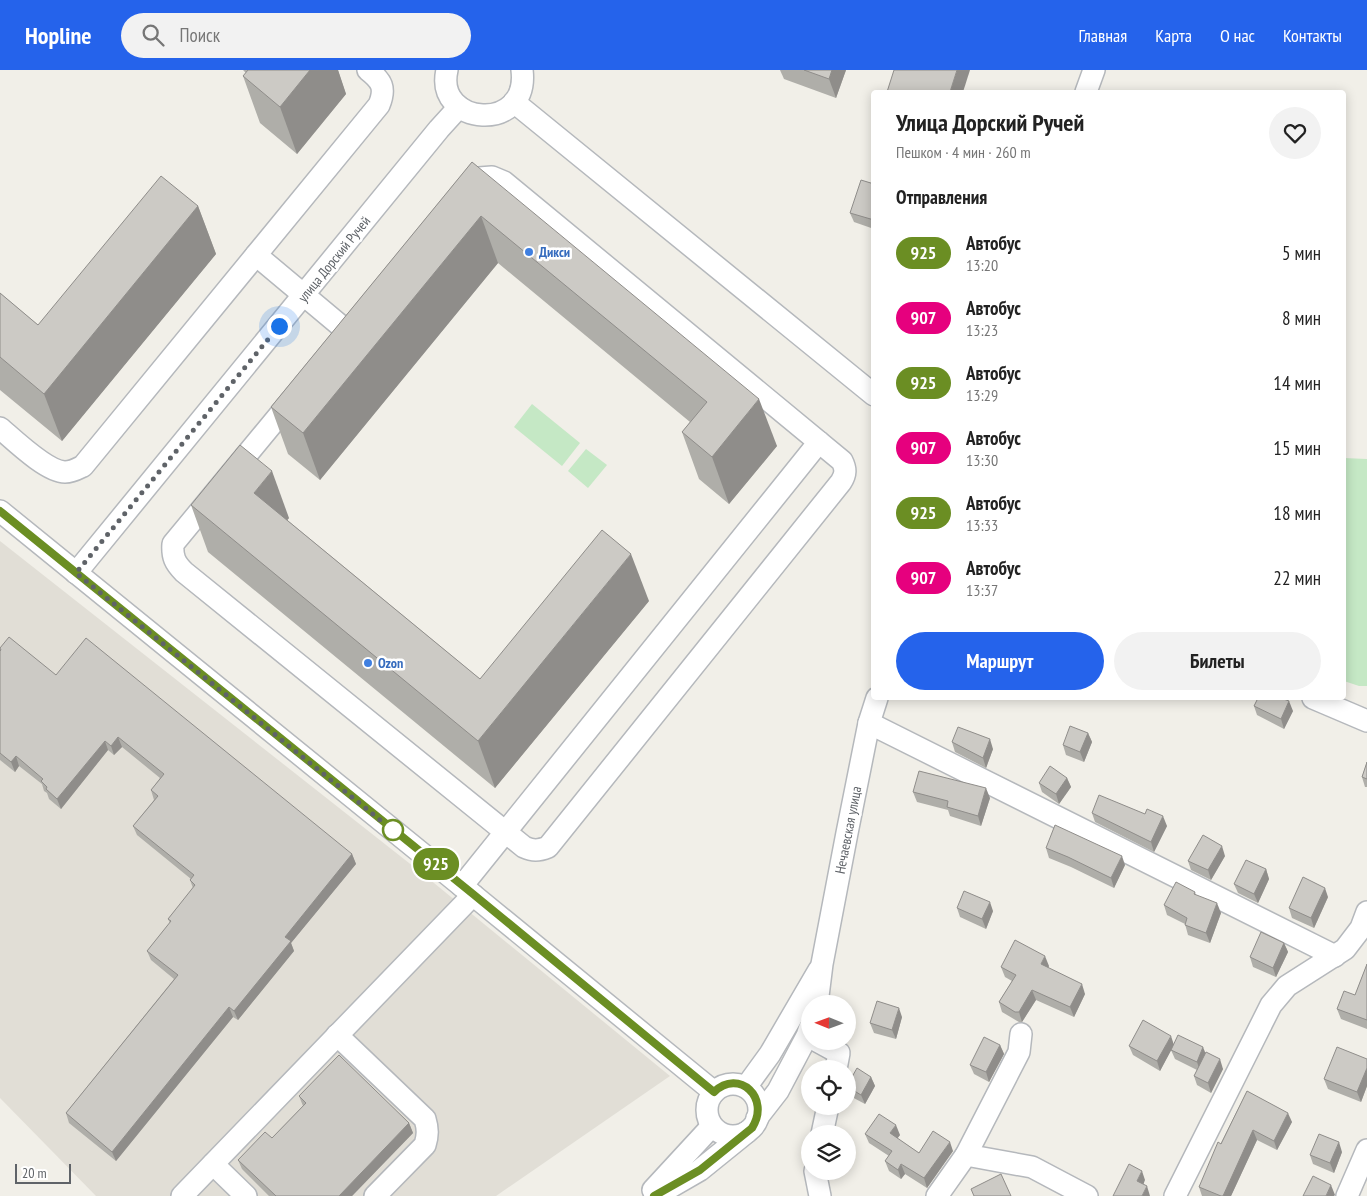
<!DOCTYPE html>
<html lang="ru">
<meta charset="utf-8">
<style>
:root{--surface:#fff;--page:#f2f2f2;--text:#222;--muted:#767676;--accent:#2563eb}
body{margin:0;font-family:"PT Sans Narrow",sans-serif;background:var(--page);color:var(--text);height:100vh;display:flex;flex-direction:column;font-size:19px;white-space:nowrap}
*{box-sizing:border-box;margin:0}
p{font-size:16px;color:var(--muted)}
.icon{flex:none;width:28px;height:28px;fill:none;stroke:currentColor;stroke-width:2;stroke-linecap:round;stroke-linejoin:round}
.map{position:relative;flex:1;overflow:hidden}
.panel{position:absolute;left:871px;top:20px;width:475px;height:610px;display:flex;flex-direction:column;background:var(--surface);border-radius:5px;box-shadow:0 2px 12px #0003}
.panel>*{flex:none}
.badge{padding:0 10px;border-radius:16px;font-size:18px;line-height:32px}
.needle{width:32px;rotate:271deg}
.fabs{position:absolute;left:801px;top:925px;display:grid;gap:10px}
.fabs a{display:grid;place-items:center;width:55px;height:55px;border-radius:50%;background:var(--surface);box-shadow:0 2px 12px #0003;font-size:25px}
.scale{position:absolute;left:15px;bottom:12px;width:56px;box-sizing:border-box;padding-left:5px;border:2px solid #5f6368;border-top:0;font-size:14px;line-height:18px;white-space:nowrap;color:#5f6368;-webkit-text-stroke:4px #fff;paint-order:stroke}
.you{position:absolute;width:25px;height:25px;margin:-12px;border:4px solid #fff;border-radius:50%;background:#1a73e8;box-shadow:0 0 0 8px #1a73e833}
.map>.badge{position:absolute;translate:-50% -50%;box-shadow:0 0 0 2px #fff}
h2{padding:0 25px;font-size:19px;line-height:45px}
.round{display:grid;place-items:center;flex:none;width:52px;height:52px;border-radius:26px;background:var(--page)}
.overview{display:flex;align-items:center;justify-content:space-between;height:85px;padding:0 25px}
h1{font-size:24px;font-weight:700;line-height:38px}
.primary-button{display:flex;gap:10px;margin-top:auto;padding:10px 25px}
.primary-button a{flex:1;height:58px;border-radius:30px;background:var(--accent);color:#fff;font-size:20px;font-weight:700;line-height:58px;text-align:center}
.primary-button a+a{background:var(--page);color:var(--text)}
ul{padding:0;list-style:none}
li{display:flex;align-items:center;gap:15px;height:65px;padding:0 25px}
li div{flex:1}
li b{display:block;font-size:19px}
li em{font-style:normal}
li .badge{min-width:55px;font-weight:700;text-align:center}
header{display:flex;align-items:center;gap:30px;box-sizing:border-box;height:70px;padding:0 25px;background:var(--accent);color:#fff}
header strong{font-size:24px}
nav{display:flex;gap:28px;margin-inline-start:auto;font-size:18px}
.search{width:350px;height:45px;background:var(--page);display:flex;align-items:center;gap:12px;box-sizing:border-box;padding:0 18px;border-radius:28px;color:var(--muted);font-size:19px}
.map>svg:first-child{display:block}
.education{fill:#e1ded6}
.green{fill:#c5e8c5}
.lines{fill:none;stroke-linecap:round;stroke-linejoin:round}
.minor-casing{stroke:#b5b8bc;stroke-width:24}
.minor{stroke:#fff;stroke-width:21}
.wall{fill:#afaea9}
.shaded-wall{fill:#8f8d8a}
.building{fill:#cccac5;stroke:#8f8d8a}
.line-casing{stroke:#fff;stroke-width:11}
.line{stroke:#6b8e23;stroke-width:8}
.walk{stroke:#5f6368;stroke-width:5;stroke-dasharray:0 9}
.shop-dot{fill:#3f7fe0;stroke:#fff;stroke-width:2}
.stop-dot{fill:#fff;stroke:#6b8e23;stroke-width:2.5}
.labels{text-anchor:middle;stroke-width:5;stroke-linejoin:round;paint-order:stroke}
.shop-label{font-size:14px;font-weight:bold;fill:#366cbe;stroke:#fff;text-anchor:start}
.street-label{font-size:14px;fill:#5f6368;stroke:#fff}
</style>
<header>
<strong>Hopline</strong>
<div class="search"><svg class="icon" aria-label="search" viewBox="0 0 24 24"><circle cx="10" cy="10" r="6"/><path d="M15 15l6 6"/></svg>Поиск</div>
<nav><a>Главная</a><a>Карта</a><a>О нас</a><a>Контакты</a></nav>
</header>
<div class="map">
<svg width="1367" height="1126" viewBox="0 0 1367 1126">
<rect width="100%" height="100%" fill="#f1efe8"/>
<polygon class="education" points="0,471 423,804 670,1006 496,1126 96,1126 0,1028"/>
<g class="green">
<polygon points="532,334 580,373 562,396 514,357"/>
<polygon points="586,379 607,395 588,418 568,401"/>
<polygon points="1344,388 1367,389 1367,616 1359,616 1344,611"/>
</g>
<g class="lines">
<g class="minor-casing">
<g id="minor">
<path d="M447,0C434,56 530,64 522,0"/>
<polyline points="1086,22 1094,0"/>
<polyline points="514,32 874,325"/>
<path d="M492,107L504,112L842,391C846,399 846,404 841,412L548,777C538,781 533,781 524,777L184,502C175,493 172,487 173,474L471,113L479,108Z"/>
<polyline points="256,185 348,262"/>
<path d="M0,358C14,370 47,402 65,402C72,402 77,399 83,396L379,35C386,18 382,11 368,0"/>
<polyline points="0,441 473,825 714,1022"/>
<polyline points="76,503 439,59 459,37"/>
<polyline points="1313,628 1367,651"/>
<polyline points="869,653 1335,886"/>
<polyline points="462,816 819,372"/>
<polyline points="817,934 822,894 847,763 869,653 877,628"/>
<path d="M337,965L425,1049C428,1059 428,1065 425,1075L375,1126"/>
<polyline points="817,971 839,983 836,999"/>
<circle cx="733" cy="1040" r="26"/>
<polyline points="746,1017 770,984 819,900"/>
<polyline points="757,1048 778,1021 807,966 810,957"/>
<polyline points="822,1064 828,1036"/>
<polyline points="966,1085 1019,982 1021,964"/>
<polyline points="213,1094 246,1126"/>
<polyline points="815,1101 820,1126"/>
<polyline points="653,1120 712,1056"/>
<polyline points="182,1126 473,825"/>
<polyline points="655,1126 700,1100 747,1062"/>
<polyline points="937,1126 966,1085 1032,1097 1087,1126"/>
<polyline points="1175,1126 1271,935 1287,916 1345,879 1361,858 1367,842"/>
<polyline points="1347,1126 1367,1080"/>
</g>
</g>
<use href="#minor" class="minor"/>
</g>
<g class="wall">
<polygon points="243,0 338,0 346,24 297,84 260,53 243,6 246,3"/>
<polygon points="780,0 846,0 836,28 784,9"/>
<polygon points="472,92 777,376 729,434 699,409 682,362 690,352 498,193 320,410 288,384 271,337"/>
<polygon points="874,114 874,159 854,152 850,143"/>
<polygon points="198,136 216,184 62,371 0,320 0,223 38,255"/>
<polygon points="191,435 289,448 287,450 480,609 649,531 495,718 208,482"/>
<polygon points="0,578 56,605 352,784 356,794 291,873 294,881 238,950 233,947 116,1091 69,1053 66,1043 174,909 151,890 147,881 170,853 168,849 193,818 190,810 191,809 137,765 133,756 154,730 151,720 160,708 122,677 114,685 108,680 61,739 49,729 47,723 44,721 42,714 19,696 15,702 0,690"/>
<polygon points="1254,636 1293,641 1284,659 1257,645"/>
<polygon points="1088,663 1092,672 1084,692 1066,685 1063,675"/>
<polygon points="952,672 993,679 986,698 955,682"/>
<polygon points="1367,692 1367,717 1365,717 1362,707"/>
<polygon points="1067,708 1071,717 1059,734 1042,722 1039,713"/>
<polygon points="913,722 990,728 981,756 950,746 948,740 917,732"/>
<polygon points="1092,743 1167,756 1154,782 1095,752"/>
<polygon points="1046,778 1125,795 1114,818 1071,797 1049,788"/>
<polygon points="1225,786 1211,810 1191,800 1188,791"/>
<polygon points="1266,799 1269,809 1258,833 1238,823 1234,814"/>
<polygon points="1195,822 1196,825 1221,843 1210,873 1188,865 1185,854 1167,845 1164,835"/>
<polygon points="1328,827 1314,858 1292,848 1289,838"/>
<polygon points="957,838 993,841 986,859 960,847"/>
<polygon points="1284,873 1288,882 1276,907 1253,897 1250,887"/>
<polygon points="1367,894 1367,959 1341,949 1337,939 1355,925"/>
<polygon points="1049,896 1048,898 1085,924 1074,947 1036,930 1022,952 1019,952 1002,942 999,932 1012,911 1005,907 1001,897"/>
<polygon points="902,947 896,969 874,963 870,953"/>
<polygon points="1174,974 1205,983 1223,999 1211,1023 1197,1015 1194,1006 1197,1000 1175,989 1171,980 1160,1001 1133,985 1129,976"/>
<polygon points="1000,975 1004,984 989,1012 974,1004 970,995"/>
<polygon points="1367,989 1367,1016 1361,1032 1328,1019 1324,1009"/>
<polygon points="871,1007 875,1016 865,1034 850,1026 848,1019 848,1014"/>
<polygon points="1247,1021 1292,1052 1277,1080 1257,1070 1231,1126 1202,1126 1199,1117"/>
<polygon points="299,1026 409,1053 413,1063 352,1126 269,1126 242,1099 238,1090 272,1068 303,1036"/>
<polygon points="865,1064 900,1065 897,1068 919,1083 953,1081 927,1118 905,1104 901,1109 889,1101 885,1091 889,1086 869,1073"/>
<polygon points="1342,1082 1334,1103 1313,1094 1310,1085"/>
</g>
<g class="shaded-wall">
<polygon points="310,0 338,0 346,24 297,84 280,37"/>
<polygon points="832,0 846,0 836,28 829,9"/>
<polygon points="957,0 970,0 963,22 950,22"/>
<polygon points="198,136 216,184 62,371 44,324"/>
<polygon points="481,146 498,193 320,410 303,363"/>
<polygon points="759,329 777,376 729,434 712,387"/>
<polygon points="272,401 289,448 271,470 254,423"/>
<polygon points="631,484 649,531 495,718 478,671"/>
<polygon points="1289,631 1293,641 1284,659 1281,649"/>
<polygon points="1088,663 1092,672 1084,692 1080,682"/>
<polygon points="118,667 122,677 114,685 111,676"/>
<polygon points="990,669 993,679 986,698 983,688"/>
<polygon points="105,671 108,680 61,739 57,729"/>
<polygon points="16,686 19,696 15,702 11,692"/>
<polygon points="1067,708 1071,717 1059,734 1056,724"/>
<polygon points="986,718 990,728 981,756 978,746"/>
<polygon points="1163,746 1167,756 1154,782 1151,772"/>
<polygon points="1222,776 1225,786 1211,810 1208,800"/>
<polygon points="352,784 356,794 291,873 294,881 238,950 234,941 285,867"/>
<polygon points="1122,786 1125,795 1114,818 1111,808"/>
<polygon points="1266,799 1269,809 1258,833 1254,824"/>
<polygon points="1325,818 1328,827 1314,858 1311,848"/>
<polygon points="990,832 993,841 986,859 982,849"/>
<polygon points="1217,833 1221,843 1210,873 1206,863"/>
<polygon points="1284,873 1288,882 1276,907 1273,898"/>
<polygon points="1045,886 1049,896 1045,904 1041,894"/>
<polygon points="1082,914 1085,924 1074,947 1070,937"/>
<polygon points="1032,920 1036,930 1022,952 1019,942"/>
<polygon points="229,937 233,947 116,1091 112,1082"/>
<polygon points="899,938 902,947 896,969 892,960"/>
<polygon points="1171,966 1174,975 1160,1001 1157,991"/>
<polygon points="1000,975 1004,984 989,1012 986,1002"/>
<polygon points="1203,977 1207,987 1200,1001 1197,992"/>
<polygon points="1220,989 1223,999 1211,1023 1208,1013"/>
<polygon points="1367,998 1367,1016 1361,1032 1357,1022"/>
<polygon points="871,1007 875,1016 865,1034 861,1025"/>
<polygon points="1288,1043 1292,1052 1277,1080 1274,1071"/>
<polygon points="409,1053 413,1063 352,1126 339,1126"/>
<polygon points="896,1055 900,1065 894,1073 890,1063"/>
<polygon points="1253,1060 1257,1070 1231,1126 1223,1126"/>
<polygon points="950,1072 953,1081 927,1118 924,1108"/>
<polygon points="1339,1072 1342,1082 1334,1103 1330,1093"/>
<polygon points="901,1094 905,1104 901,1109 898,1100"/>
<polygon points="1142,1101 1145,1110 1141,1121 1137,1111"/>
<polygon points="1331,1115 1335,1125 1334,1126 1326,1126"/>
<polygon points="1147,1116 1150,1126 1142,1126"/>
</g>
<g class="building">
<polygon points="248,0 310,0 280,37 243,6"/>
<polygon points="804,0 832,0 829,9"/>
<polygon points="894,0 957,0 950,22 887,22"/>
<polygon points="472,92 759,329 712,387 682,362 707,332 481,146 303,363 271,337"/>
<polygon points="161,106 198,136 44,324 0,287 0,223 38,255"/>
<polygon points="861,110 874,114 874,150 850,143"/>
<polygon points="240,375 272,401 254,423 480,609 602,460 631,484 478,671 191,435"/>
<polygon points="9,567 56,605 86,568 352,784 285,867 291,871 234,941 229,937 112,1082 66,1043 178,905 147,881 171,851 168,849 195,815 190,810 194,805 133,756 158,726 151,720 164,704 118,667 111,676 105,671 57,729 46,719 47,717 41,711 43,709 16,686 11,692 0,683 0,581 1,580 0,578"/>
<polygon points="1258,628 1281,628 1289,631 1281,649 1254,636"/>
<polygon points="1070,656 1088,663 1080,682 1063,675"/>
<polygon points="958,657 990,669 983,688 952,672"/>
<polygon points="1367,692 1367,709 1362,707"/>
<polygon points="1050,696 1067,708 1056,724 1039,713"/>
<polygon points="919,701 986,718 978,746 947,737 948,731 913,722"/>
<polygon points="1099,725 1145,744 1147,739 1163,746 1151,772 1092,743"/>
<polygon points="1055,755 1122,786 1111,808 1068,787 1046,778"/>
<polygon points="1203,765 1222,776 1208,800 1188,791"/>
<polygon points="1246,790 1266,799 1254,824 1234,814"/>
<polygon points="1303,807 1325,818 1311,848 1289,838"/>
<polygon points="1176,812 1195,822 1194,824 1217,833 1206,863 1185,855 1187,848 1164,835"/>
<polygon points="964,821 990,832 982,849 957,838"/>
<polygon points="1261,862 1284,873 1273,898 1250,887"/>
<polygon points="1015,870 1045,886 1041,894 1082,914 1070,937 1032,920 1019,942 1015,942 999,932 1016,905 1001,897"/>
<polygon points="1367,894 1367,950 1337,939 1344,921 1355,925"/>
<polygon points="877,931 899,938 892,960 870,953"/>
<polygon points="1143,950 1171,966 1157,991 1129,976"/>
<polygon points="1178,965 1203,977 1197,992 1171,980"/>
<polygon points="984,967 1000,975 986,1002 970,995"/>
<polygon points="1337,977 1367,989 1367,998 1357,1022 1324,1009"/>
<polygon points="1206,982 1220,989 1208,1013 1194,1006"/>
<polygon points="339,985 409,1053 339,1126 276,1126 238,1090 265,1062 272,1068 306,1033 299,1026"/>
<polygon points="857,998 871,1007 861,1025 848,1017 848,1014"/>
<polygon points="1247,1021 1288,1043 1274,1071 1253,1060 1223,1126 1221,1126 1199,1117 1218,1072 1221,1074"/>
<polygon points="879,1044 896,1055 890,1063 919,1083 933,1061 950,1072 924,1108 901,1094 898,1100 885,1091 892,1081 865,1064"/>
<polygon points="1319,1064 1339,1072 1330,1093 1310,1085"/>
<polygon points="1129,1094 1142,1101 1137,1111 1147,1116 1142,1126 1113,1126"/>
<polygon points="1001,1104 1011,1126 974,1126 971,1119"/>
<polygon points="1313,1106 1331,1115 1326,1126 1303,1126"/>
</g>
<g class="lines">
<g class="line-casing">
<path id="line" d="M0,441L473,824L714,1022C739,998 771,1028 752,1058L700,1100L654,1126"/>
</g>
<use href="#line" class="line"/>
<polyline class="walk" points="279,256 76,503 395,762 393,760"/>
</g>
<g class="shop-dot">
<circle cx="529" cy="182" r="5"/>
<circle cx="368" cy="593" r="5"/>
</g>
<circle class="stop-dot" cx="393" cy="760" r="10"/>
<g class="labels">
<g class="shop-label">
<text x="539" y="187">Дикси</text>
<text x="378" y="598">Ozon</text>
</g>
<g class="street-label">
<text transform="translate(334 189) rotate(-51)" y="5">улица Дорский Ручей</text>
<text transform="translate(848 760) rotate(-79)" y="5">Нечаевская улица</text>
</g>
</g>
</svg>
<div class="fabs">
<a><svg class="needle" viewBox="-14 -14 28 28"><path d="M0-13l5 13h-10z" fill="#e53935"/><path d="M0 13l5-13h-10z" fill="#767676"/></svg></a>
<a><svg class="icon" aria-label="locate" viewBox="0 0 24 24"><circle cx="12" cy="12" r="6"/><path d="M12 2v4M12 18v4M2 12h4M18 12h4"/></svg></a>
<a><svg class="icon" aria-label="layers" viewBox="0 0 24 24"><path d="M12 4l9 5-9 5-9-5zM3 14l9 5 9-5"/></svg></a>
</div>
<div class="scale">20 m</div>
<div class="you" style="left:279px;top:256px"></div>
<b class="badge" style="left:436px;top:794px;background:#6b8e23;color:#fff">925</b>
<section class="panel">
<div class="overview"><div><h1>Улица Дорский Ручей</h1><p>Пешком · 4 мин · 260 m</p></div><a class="round"><svg class="icon" aria-label="heart" viewBox="0 0 24 24"><path d="M12 20l-8-8c-3-5 5-10 8-4 3-6 11-1 8 4z"/></svg></a></div>
<h2>Отправления</h2>
<ul>
<li><span class="badge" style="background:#6b8e23;color:#fff">925</span><div><b>Автобус</b><p>13:20</p></div><em>5 мин</em></li>
<li><span class="badge" style="background:#e6007e;color:#fff">907</span><div><b>Автобус</b><p>13:23</p></div><em>8 мин</em></li>
<li><span class="badge" style="background:#6b8e23;color:#fff">925</span><div><b>Автобус</b><p>13:29</p></div><em>14 мин</em></li>
<li><span class="badge" style="background:#e6007e;color:#fff">907</span><div><b>Автобус</b><p>13:30</p></div><em>15 мин</em></li>
<li><span class="badge" style="background:#6b8e23;color:#fff">925</span><div><b>Автобус</b><p>13:33</p></div><em>18 мин</em></li>
<li><span class="badge" style="background:#e6007e;color:#fff">907</span><div><b>Автобус</b><p>13:37</p></div><em>22 мин</em></li>
</ul>
<div class="primary-button"><a>Маршрут</a><a>Билеты</a></div>
</section>
</div>
